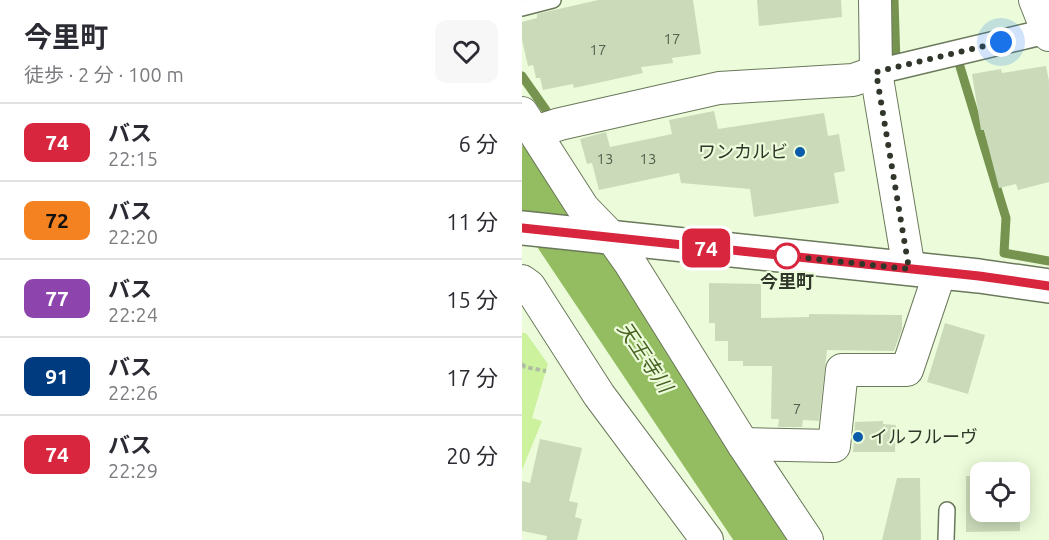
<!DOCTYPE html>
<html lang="ja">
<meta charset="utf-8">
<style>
:root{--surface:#fff;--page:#f7f7f7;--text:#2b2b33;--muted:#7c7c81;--line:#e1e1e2}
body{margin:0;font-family:Ubuntu,"Noto Sans JP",sans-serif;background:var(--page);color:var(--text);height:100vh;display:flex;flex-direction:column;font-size:22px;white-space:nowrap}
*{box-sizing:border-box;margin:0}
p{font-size:20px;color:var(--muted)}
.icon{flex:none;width:33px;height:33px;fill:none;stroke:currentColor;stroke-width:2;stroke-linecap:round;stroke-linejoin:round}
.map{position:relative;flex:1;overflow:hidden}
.details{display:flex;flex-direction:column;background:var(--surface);width:522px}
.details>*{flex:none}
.badge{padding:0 12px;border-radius:9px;font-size:21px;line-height:39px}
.controls{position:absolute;left:448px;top:462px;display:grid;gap:12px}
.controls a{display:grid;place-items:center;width:60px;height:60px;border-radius:12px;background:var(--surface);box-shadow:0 3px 15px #0003;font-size:30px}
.you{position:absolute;width:30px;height:30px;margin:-15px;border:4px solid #fff;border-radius:50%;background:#1a73e8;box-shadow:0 0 0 9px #1a73e833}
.map>.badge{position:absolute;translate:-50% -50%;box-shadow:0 0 0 3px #fff}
.round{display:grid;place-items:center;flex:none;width:63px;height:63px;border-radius:12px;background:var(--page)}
.summary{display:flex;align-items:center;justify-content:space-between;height:102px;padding:0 24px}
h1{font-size:28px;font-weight:700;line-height:45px}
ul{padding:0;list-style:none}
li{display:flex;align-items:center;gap:18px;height:78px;padding:0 24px;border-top:2px solid var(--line)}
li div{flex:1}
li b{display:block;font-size:22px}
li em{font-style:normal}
li .badge{min-width:66px;font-weight:700;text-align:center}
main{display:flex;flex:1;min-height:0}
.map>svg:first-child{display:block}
.green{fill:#ccf29e}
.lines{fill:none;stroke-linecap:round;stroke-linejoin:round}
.stream{stroke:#769450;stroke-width:9}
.river{stroke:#94bc61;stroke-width:56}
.building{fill:#cbdbba}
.service-casing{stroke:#6a785b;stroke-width:18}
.pedestrian-casing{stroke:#6a785b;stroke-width:27}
.minor-casing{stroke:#6a785b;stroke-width:34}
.tertiary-casing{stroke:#6a785b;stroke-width:36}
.path{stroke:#b0bda2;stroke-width:4;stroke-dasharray:4.5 3;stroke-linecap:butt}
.service{stroke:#fff;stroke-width:15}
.pedestrian{stroke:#fff;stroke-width:24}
.minor{stroke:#fff;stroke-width:32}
.tertiary{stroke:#fff;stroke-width:33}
.line-casing{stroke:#fff;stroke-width:14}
.line{stroke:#d7263d;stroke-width:9}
.walk{stroke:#30372a;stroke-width:6;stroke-dasharray:0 10.8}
.poi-dot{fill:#0a5caa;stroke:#ecfcda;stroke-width:2}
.stop-dot{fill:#fff;stroke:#d7263d;stroke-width:3}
.labels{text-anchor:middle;stroke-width:4.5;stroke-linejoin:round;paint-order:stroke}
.number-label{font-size:15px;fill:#57604e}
.poi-label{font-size:18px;fill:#30372a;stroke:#ecfcda;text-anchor:end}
.stop-label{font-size:18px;font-weight:bold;fill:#30372a;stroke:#ecfcda}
.water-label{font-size:20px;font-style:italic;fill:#476122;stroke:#ecfcda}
</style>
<main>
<section class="details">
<div class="summary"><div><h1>今里町</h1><p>徒歩 · 2 分 · 100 m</p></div><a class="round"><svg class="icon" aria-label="heart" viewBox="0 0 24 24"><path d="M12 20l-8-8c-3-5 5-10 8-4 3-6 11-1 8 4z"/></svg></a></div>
<ul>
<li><span class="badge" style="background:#d7263d;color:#fff">74</span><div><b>バス</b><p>22:15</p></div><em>6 分</em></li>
<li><span class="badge" style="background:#f58220;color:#111">72</span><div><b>バス</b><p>22:20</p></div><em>11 分</em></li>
<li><span class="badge" style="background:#8e44ad;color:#fff">77</span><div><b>バス</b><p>22:24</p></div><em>15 分</em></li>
<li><span class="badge" style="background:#003b80;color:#fff">91</span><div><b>バス</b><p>22:26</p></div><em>17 分</em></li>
<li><span class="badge" style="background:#d7263d;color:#fff">74</span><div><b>バス</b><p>22:29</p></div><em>20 分</em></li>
</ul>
</section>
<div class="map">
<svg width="527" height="540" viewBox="0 0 527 540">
<rect width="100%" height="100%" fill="#ecfcda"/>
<polygon class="green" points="0,333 4,333 26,364 10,418 20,421 0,470"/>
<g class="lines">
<g class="stream">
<polyline points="372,0 374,62"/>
<polyline points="429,62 436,60 484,218 482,253 527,261"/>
<polyline points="0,76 24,110"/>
</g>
<polyline class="river" points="0,174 245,540"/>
</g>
<g class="building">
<polygon points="76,0 171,0 179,54 150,58 151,63 119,67 121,73 52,88 51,84 21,90 18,78 14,78 11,65 6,66 0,40 0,22 15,18 15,14"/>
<polygon points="235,0 319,0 320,17 237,26"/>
<polygon points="524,66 527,81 527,182 496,190 494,184 477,188 462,130 459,130 450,74 479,69 480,73"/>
<polygon points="192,111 196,129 302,113 306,136 317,134 323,171 312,173 317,203 232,217 228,189 159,183 157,173 77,190 70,163 65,164 58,139 84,132 88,147 150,134 147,120"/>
<polygon points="187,283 239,284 239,318 287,317 287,314 380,315 380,329 372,351 305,350 297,421 281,420 280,427 256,427 257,419 249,419 250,366 221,366 221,361 206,361 206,341 193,341 193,323 187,323"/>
<polygon points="423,323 463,335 446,394 405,382"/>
<polygon points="361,421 361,424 374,425 373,452 331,452 333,422"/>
<polygon points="18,439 60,448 47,501 56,503 53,517 60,519 55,540 24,540 25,536 0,531 0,481 8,483"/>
<polygon points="444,476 459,476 459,512 498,512 498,531 444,532"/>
<polygon points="375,478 398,478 399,540 360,540"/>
</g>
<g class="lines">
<g class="service-casing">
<g id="service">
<polyline points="0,8 31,0"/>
<polyline points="424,540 425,510"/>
</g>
</g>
<g class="pedestrian-casing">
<polyline id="pedestrian" points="354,72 526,31"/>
</g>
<g class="minor-casing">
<g id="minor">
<polyline points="353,0 354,72 387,269"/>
<polyline points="513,0 527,35"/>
<polyline points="0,113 61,208 91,239 108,263 221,444 285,540"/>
<polyline points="13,132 38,124 197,88 331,80 354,72"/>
<polyline points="0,281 7,286 77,395 185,540"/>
<polyline points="221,444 312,446 320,370 385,370 418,272"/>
</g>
</g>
<g class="tertiary-casing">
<polyline id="tertiary" points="0,228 457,276 527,286"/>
</g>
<polyline class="path" points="0,364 3,367 24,371"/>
<use href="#service" class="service"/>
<use href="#pedestrian" class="pedestrian"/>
<use href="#minor" class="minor"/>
<use href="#tertiary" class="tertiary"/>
</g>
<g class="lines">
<g class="line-casing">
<polyline id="line" points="0,228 457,276 527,286"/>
</g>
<use href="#line" class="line"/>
<polyline class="walk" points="265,256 387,269 354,72 479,42"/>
</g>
<g class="poi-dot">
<circle cx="278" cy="152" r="6"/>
<circle cx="336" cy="437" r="6"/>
</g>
<circle class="stop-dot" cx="265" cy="256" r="12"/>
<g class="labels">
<g class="number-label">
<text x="150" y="44">17</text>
<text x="76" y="55">17</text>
<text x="83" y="164">13</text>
<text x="126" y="164">13</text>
<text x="275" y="414">7</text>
</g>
<g class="poi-label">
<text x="266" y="158">ワンカルビ</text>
<text x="348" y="443" text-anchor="start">イルフルーヴ</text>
</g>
<g class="stop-label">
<text x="265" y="288">今里町</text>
</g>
<g class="water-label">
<text transform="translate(123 357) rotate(56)" y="7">天王寺川</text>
</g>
</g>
</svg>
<div class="controls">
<a><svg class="icon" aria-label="locate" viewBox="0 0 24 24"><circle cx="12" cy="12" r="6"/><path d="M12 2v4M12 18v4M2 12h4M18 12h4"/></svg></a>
</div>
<div class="you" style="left:479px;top:42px"></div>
<b class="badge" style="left:184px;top:248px;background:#d7263d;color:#fff">74</b>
</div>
</main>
